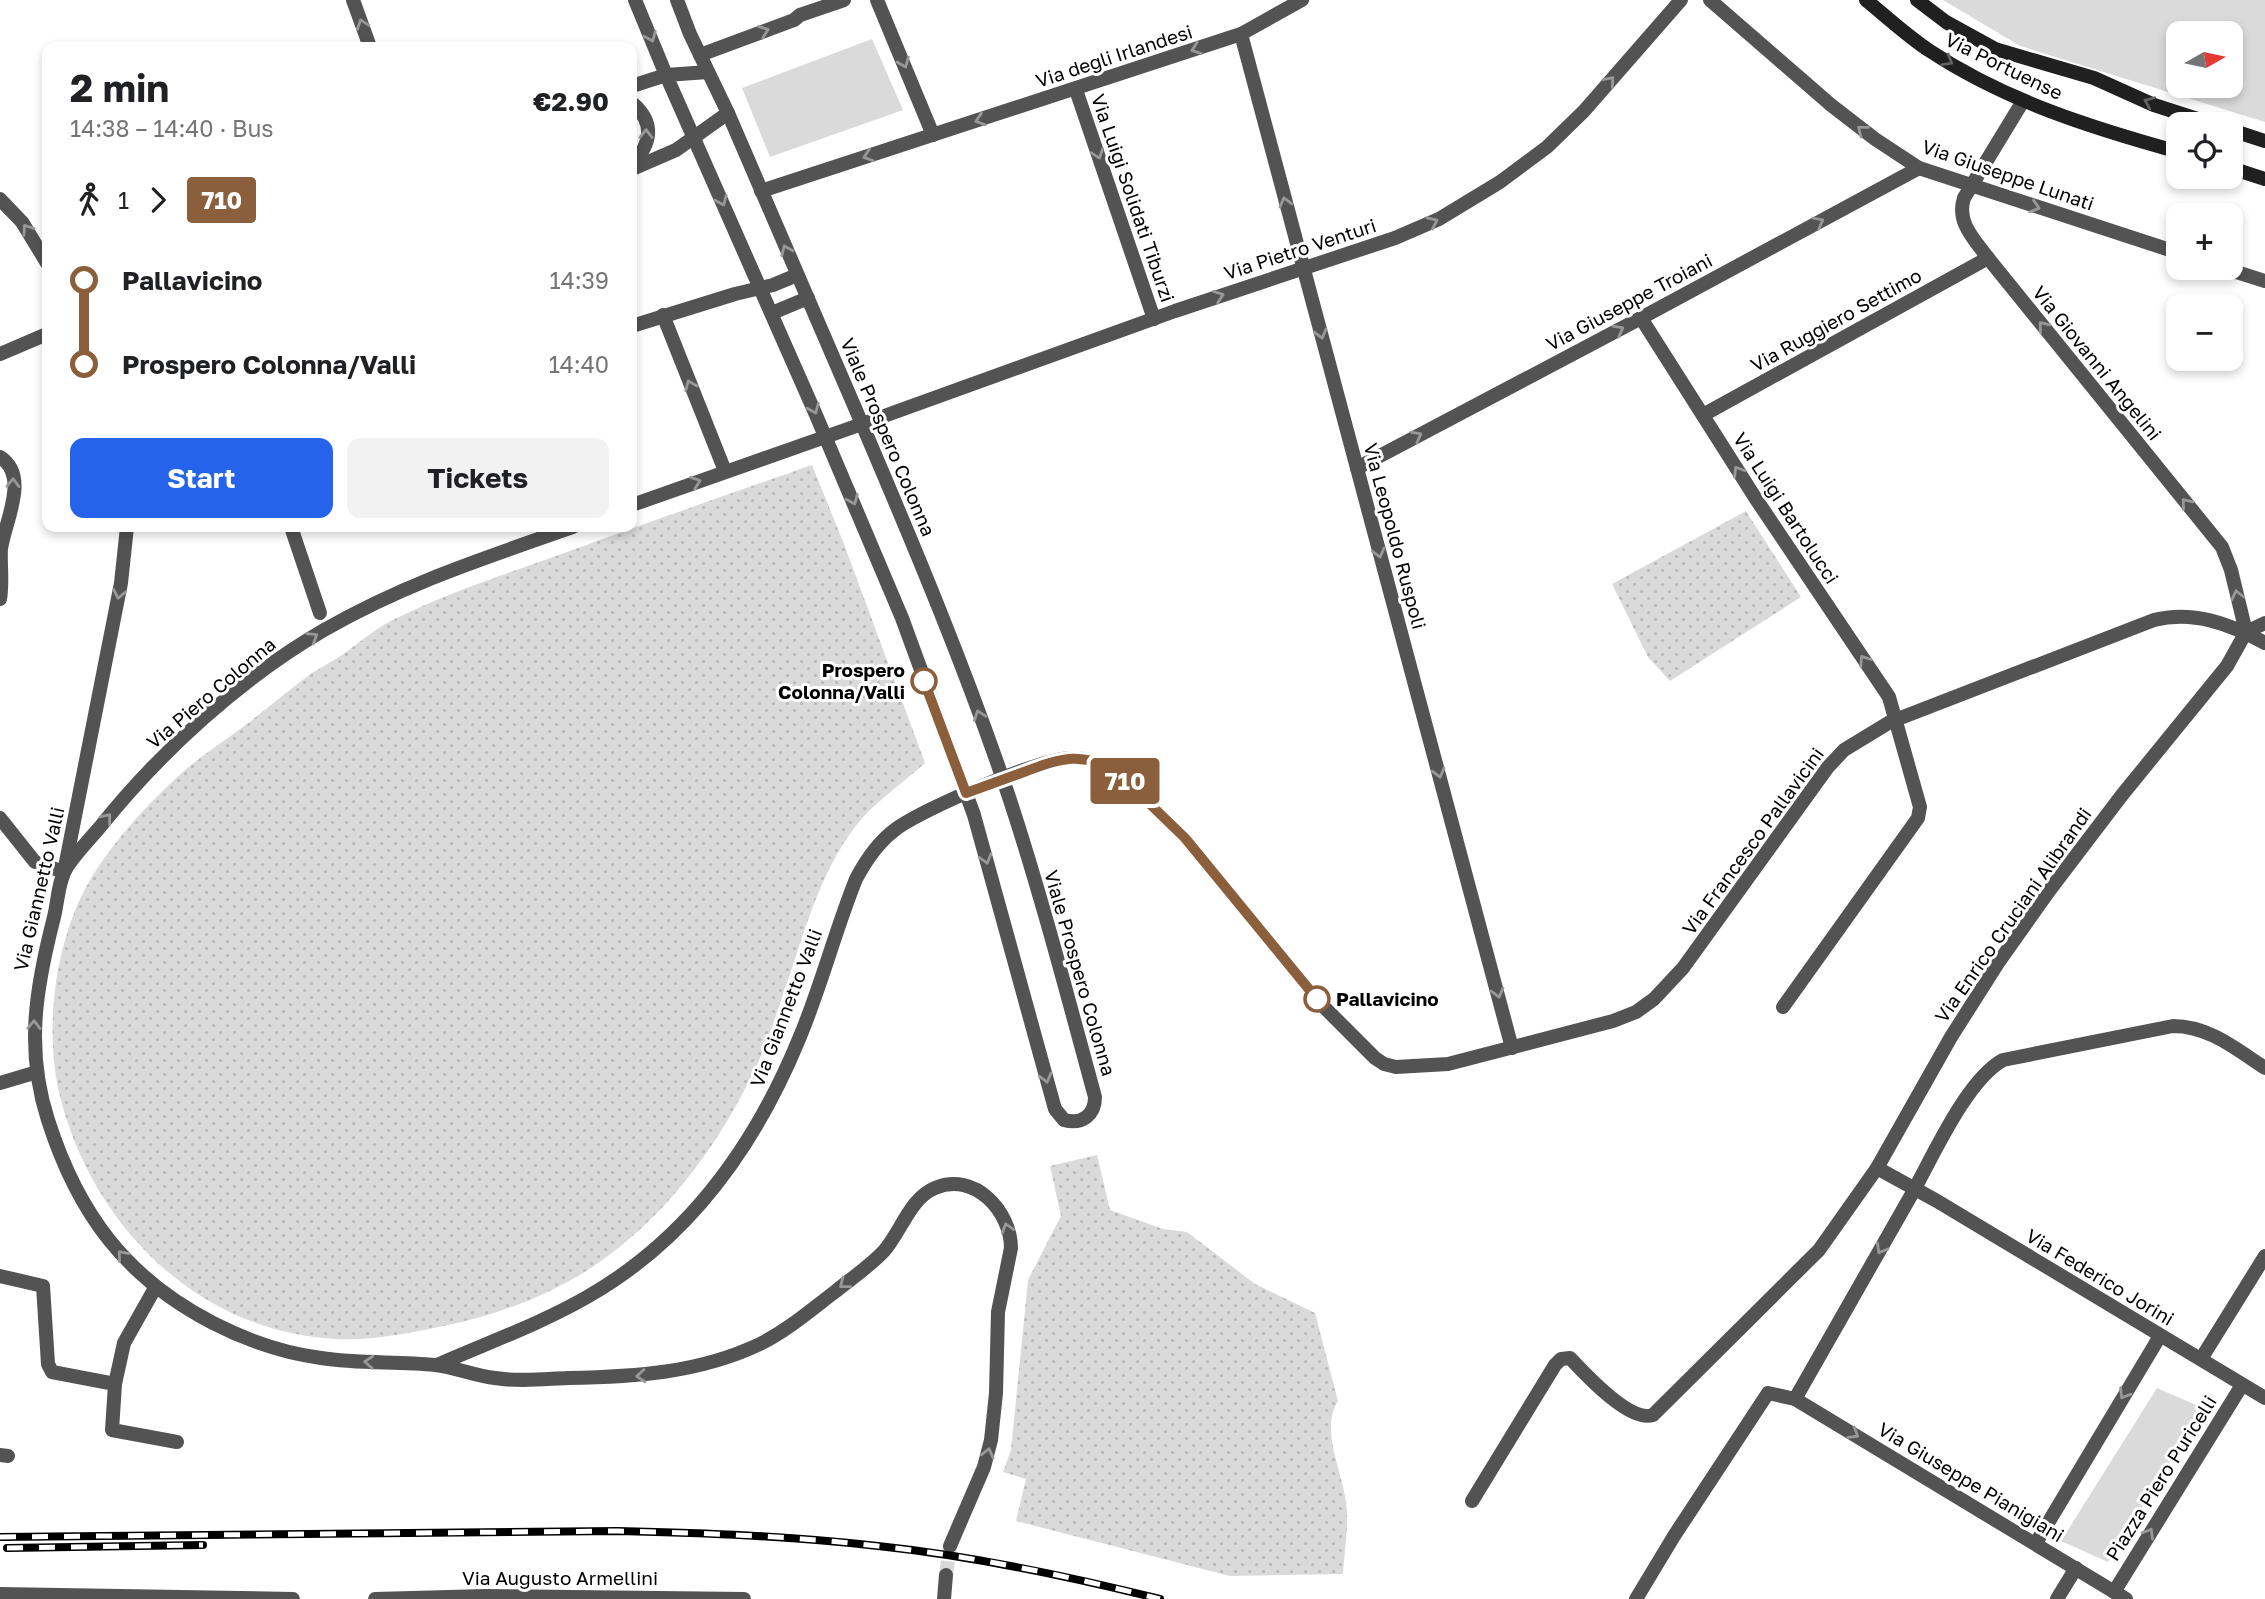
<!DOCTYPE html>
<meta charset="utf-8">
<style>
:root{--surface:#fff;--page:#f2f2f2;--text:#202124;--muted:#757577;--accent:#2563eb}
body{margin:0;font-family:"Golos Text",sans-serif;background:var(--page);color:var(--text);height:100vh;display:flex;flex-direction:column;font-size:26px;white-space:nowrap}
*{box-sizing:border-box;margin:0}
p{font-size:23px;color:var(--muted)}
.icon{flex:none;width:38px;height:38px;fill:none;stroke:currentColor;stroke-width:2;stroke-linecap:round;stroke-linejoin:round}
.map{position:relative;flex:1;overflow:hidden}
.side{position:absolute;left:42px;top:42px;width:595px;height:490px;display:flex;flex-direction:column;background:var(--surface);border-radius:14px;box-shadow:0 4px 10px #0003}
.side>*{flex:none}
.badge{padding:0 14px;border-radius:5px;font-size:24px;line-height:46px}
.needle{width:46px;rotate:81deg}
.controls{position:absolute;left:2166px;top:21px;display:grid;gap:14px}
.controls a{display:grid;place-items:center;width:77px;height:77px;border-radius:14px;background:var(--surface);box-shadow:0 4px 10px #0003;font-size:35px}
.map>.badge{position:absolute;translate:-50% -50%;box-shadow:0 0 0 4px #fff}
.legs{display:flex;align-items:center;gap:10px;height:77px;padding:0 28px;font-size:23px}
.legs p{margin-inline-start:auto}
.headline{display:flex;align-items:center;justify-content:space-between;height:119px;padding:0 28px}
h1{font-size:38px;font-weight:700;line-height:52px}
.action{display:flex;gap:14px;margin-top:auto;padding:14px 28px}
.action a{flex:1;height:80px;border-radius:14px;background:var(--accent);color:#fff;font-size:28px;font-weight:700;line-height:80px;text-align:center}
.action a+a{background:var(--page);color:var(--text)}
ul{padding:0 28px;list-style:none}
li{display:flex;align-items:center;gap:24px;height:84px;font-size:26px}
li i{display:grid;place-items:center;width:10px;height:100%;margin:0 9px;background:currentColor}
li i::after{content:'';width:18px;height:18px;margin:-9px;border:5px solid;border-radius:50%;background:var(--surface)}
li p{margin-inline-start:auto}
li:first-child i{background:linear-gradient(#0000 50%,currentColor 0)}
li:last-child i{background:linear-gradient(currentColor 50%,#0000 0)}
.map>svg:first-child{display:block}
.grass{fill:url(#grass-dots)}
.park{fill:#dadada;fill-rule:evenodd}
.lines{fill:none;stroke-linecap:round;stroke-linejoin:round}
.tertiary-tunnel{stroke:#d9d9d9;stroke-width:14;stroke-dasharray:14 7;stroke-linecap:butt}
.minor{stroke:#535353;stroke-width:14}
.tertiary{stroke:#535353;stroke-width:14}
.secondary{stroke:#202020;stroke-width:14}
.rail-casing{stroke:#000;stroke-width:8}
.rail{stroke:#fff;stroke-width:5;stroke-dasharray:16;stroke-linecap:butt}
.oneway{stroke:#989898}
.oneway2{stroke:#636363}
.line-1-casing{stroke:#fff;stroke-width:16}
.line-1{stroke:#8b5e3c;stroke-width:10}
.stop-1-dot{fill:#fff;stroke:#8b5e3c;stroke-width:3.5}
.labels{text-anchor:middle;stroke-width:6;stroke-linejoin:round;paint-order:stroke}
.street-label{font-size:19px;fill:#000;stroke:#fff}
.stop-label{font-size:19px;font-weight:bold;fill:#000;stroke:#fff;text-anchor:end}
</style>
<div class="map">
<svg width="2265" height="1599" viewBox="0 0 2265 1599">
<defs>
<pattern id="grass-dots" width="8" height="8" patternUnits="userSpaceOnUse" patternTransform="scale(1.75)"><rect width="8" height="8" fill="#dadada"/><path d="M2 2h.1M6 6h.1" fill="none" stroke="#b9b9b9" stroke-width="1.8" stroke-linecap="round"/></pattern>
</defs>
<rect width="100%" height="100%" fill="#fff"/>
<g class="grass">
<path d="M812,465L844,544L925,763C903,783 872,804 855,827C819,874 804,934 785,989C775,1018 765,1050 751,1077C715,1151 662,1220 594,1266C552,1294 502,1313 453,1324C415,1332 375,1341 336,1339C195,1332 88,1221 58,1088C44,1021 57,930 95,872C116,839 144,808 172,782C194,760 222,743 247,724C269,707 290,689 312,673C322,667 333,661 342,655C359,643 373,630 391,621C444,594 500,576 556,556C641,525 726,495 812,465Z"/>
<polygon points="1746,511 1801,597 1670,681 1648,657 1612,584"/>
<path d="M1097,1155L1110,1210L1163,1229L1187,1232L1255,1284L1315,1313L1338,1401C1318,1432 1347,1479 1347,1513C1348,1533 1344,1554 1343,1574L1230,1576L1016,1521L1026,1479L1003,1472L1011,1450L1028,1280L1061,1216L1050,1166Z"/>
</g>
<g class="park">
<path d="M1943,0H2265V122L2020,46ZM2179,33H2231V86H2179Z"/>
<polygon points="872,39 903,110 770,157 742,88"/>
<polygon points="2157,1388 2203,1408 2108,1562 2061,1541"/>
</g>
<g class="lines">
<polyline class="tertiary-tunnel" points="946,1575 950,1546"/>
<g class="minor">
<polyline points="353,0 370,47"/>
<polyline points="877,0 933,135"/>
<polyline points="1710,0 1831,105 1875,139 1919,168 2179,253"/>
<polyline points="1241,34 1512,1048"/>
<polyline points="700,55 794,20 800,15 844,0"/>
<path d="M708,72L666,75L816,415L902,618L974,815L1055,1109L1064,1120C1082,1125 1095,1115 1095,1097C1068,998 1042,898 1010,800C967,672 915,548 862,424L1175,311L1395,238L1439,219L1500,182L1547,147L1584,111L1681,0"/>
<polyline points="1076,90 1154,319"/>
<path d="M632,103C656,123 651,144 632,165"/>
<polyline points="632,169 676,150 728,113"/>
<polyline points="761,191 1241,34 1302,0"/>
<polyline points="0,199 22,222 47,263"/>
<polyline points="2224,268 2265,281"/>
<polyline points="772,313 808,298"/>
<polyline points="663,315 725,471"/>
<polyline points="1641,318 1756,499 1889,697 1920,807 1918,818 1783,1007"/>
<polyline points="632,326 735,294 773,285 797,275"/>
<polyline points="1703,415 1988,258"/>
<path d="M0,457C30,476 5,521 1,549C0,565 3,582 0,599"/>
<polyline points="1357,468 1641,318 1919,168"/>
<polyline points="291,527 320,613"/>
<polyline points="2246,632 2265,623"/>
<polyline points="0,818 35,862 64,872 121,583 127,527"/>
<polyline points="0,1083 37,1072"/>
<polyline points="1877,1168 1937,1201 2265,1398"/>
<polyline points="0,1276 43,1286 48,1364 52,1372 115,1384 112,1430 177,1442"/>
<polyline points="2201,1359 2265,1256"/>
<path d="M437,1365C487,1343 540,1324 587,1297C689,1239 755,1146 799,1039C821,987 835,931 856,879C866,860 878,842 896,829C923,809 1042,757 1074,758C1091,758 1105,765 1119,774L1185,838L1319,1002L1375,1058L1384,1064L1396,1067L1448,1064L1613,1021L1636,1012L1654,999L1683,968L1828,767L1844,750L1890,722L2154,620C2193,610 2230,624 2265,643"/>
<polyline points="115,1384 124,1343 155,1288"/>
<path d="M1795,1399C1833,1332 1871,1266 1909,1199C1931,1161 1965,1081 2003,1060L2173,1026C2209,1026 2236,1049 2265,1068"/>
<polyline points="0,1455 8,1456"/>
<path d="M1472,1501L1555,1365L1561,1359L1570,1358C1585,1374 1630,1423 1653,1415L1819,1250L1877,1168L1951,1037L1998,963L2049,891L2122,795L2227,666L2246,632L2231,570L2222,547L1988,258C1974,239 1956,222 1964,198L2023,101"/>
<polyline points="2036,1543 2160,1336"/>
<polyline points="2114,1592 2242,1385"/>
<polyline points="0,1594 293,1599"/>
<polyline points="375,1599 485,1596 744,1599"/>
<polyline points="1636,1599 1674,1536 1768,1393 1795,1399 2126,1599"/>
<polyline points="2057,1599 2076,1568"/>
</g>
<g class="tertiary">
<polyline points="632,86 666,75 635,0"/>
<polyline points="0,354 47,334"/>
<polyline points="632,505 862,424 728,113 690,34 677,0"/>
<path d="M573,527C485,558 406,583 324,630C241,678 160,752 100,827C89,840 76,853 67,867C58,881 58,901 54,917C36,987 25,1049 48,1120C78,1214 126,1278 213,1323C246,1340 284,1353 321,1358C359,1364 397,1361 435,1365C455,1367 475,1376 495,1378C519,1382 544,1379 568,1378C634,1377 699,1373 760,1344C788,1330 812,1309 836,1291C852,1278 870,1266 884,1251C901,1232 910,1198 935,1188C975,1171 1011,1212 1011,1248L998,1312L996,1393L991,1440L984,1467L950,1546"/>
<polyline points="944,1599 946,1575"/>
</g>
<g class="secondary">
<path d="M1866,0C1887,17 1907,36 1930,51C2006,101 2092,128 2179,152"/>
<polyline points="1917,0 1946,22 1995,49 2094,78 2154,105 2213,124"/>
<polyline points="2231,130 2265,141"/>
<polyline points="2231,168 2265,179"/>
</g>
<g class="rail-casing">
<g id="rail">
<path d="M0,1537L618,1531C705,1533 791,1536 878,1546C973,1556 1068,1576 1160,1599"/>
<polyline points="7,1548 203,1545"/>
</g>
</g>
<use href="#rail" class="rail"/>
</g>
<defs><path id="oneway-chevron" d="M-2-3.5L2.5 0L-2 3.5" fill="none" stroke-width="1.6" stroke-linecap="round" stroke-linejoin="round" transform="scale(1.75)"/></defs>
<g class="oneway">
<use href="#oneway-chevron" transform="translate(362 24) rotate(-109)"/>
<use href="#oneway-chevron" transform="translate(764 31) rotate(-20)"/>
<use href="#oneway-chevron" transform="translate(651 37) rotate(67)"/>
<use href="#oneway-chevron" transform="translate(1196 49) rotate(161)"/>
<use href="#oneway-chevron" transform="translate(904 63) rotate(68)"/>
<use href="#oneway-chevron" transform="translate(1610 81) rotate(-49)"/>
<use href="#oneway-chevron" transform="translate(980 120) rotate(162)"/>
<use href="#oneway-chevron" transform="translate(1862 130) rotate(-142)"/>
<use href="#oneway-chevron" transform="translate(646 134) rotate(-90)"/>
<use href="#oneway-chevron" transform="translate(1098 154) rotate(71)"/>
<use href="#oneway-chevron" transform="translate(868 156) rotate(162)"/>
<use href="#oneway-chevron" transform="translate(722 201) rotate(66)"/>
<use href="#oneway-chevron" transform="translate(1285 202) rotate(-105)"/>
<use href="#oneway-chevron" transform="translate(2035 207) rotate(18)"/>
<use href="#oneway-chevron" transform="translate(1433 222) rotate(-25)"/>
<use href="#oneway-chevron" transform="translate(1819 222) rotate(-28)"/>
<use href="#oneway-chevron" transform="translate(27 229) rotate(-124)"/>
<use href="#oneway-chevron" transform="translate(786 250) rotate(-114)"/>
<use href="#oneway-chevron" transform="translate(1219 296) rotate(-19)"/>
<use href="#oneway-chevron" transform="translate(2043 326) rotate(-129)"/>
<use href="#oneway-chevron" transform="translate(1619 330) rotate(-28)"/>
<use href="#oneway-chevron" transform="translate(1321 334) rotate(75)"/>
<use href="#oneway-chevron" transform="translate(690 385) rotate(-112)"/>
<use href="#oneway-chevron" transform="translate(814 409) rotate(67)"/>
<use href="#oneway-chevron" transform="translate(1417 436) rotate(-28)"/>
<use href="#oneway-chevron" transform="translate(1738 471) rotate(-122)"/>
<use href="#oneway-chevron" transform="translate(696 482) rotate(-20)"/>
<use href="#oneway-chevron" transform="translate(13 483) rotate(-89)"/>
<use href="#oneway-chevron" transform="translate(853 500) rotate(67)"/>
<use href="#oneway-chevron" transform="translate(2186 503) rotate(-129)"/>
<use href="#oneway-chevron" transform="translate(1379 553) rotate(75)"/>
<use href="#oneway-chevron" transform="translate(119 594) rotate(101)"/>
<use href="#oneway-chevron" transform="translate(2237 595) rotate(-103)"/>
<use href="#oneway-chevron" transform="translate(313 637) rotate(-32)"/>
<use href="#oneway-chevron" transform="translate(1864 660) rotate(-124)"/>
<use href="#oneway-chevron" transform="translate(979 715) rotate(-110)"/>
<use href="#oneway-chevron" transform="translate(1439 773) rotate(75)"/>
<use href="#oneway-chevron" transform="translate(107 818) rotate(-51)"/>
<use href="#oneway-chevron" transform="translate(986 859) rotate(74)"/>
<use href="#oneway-chevron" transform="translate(1498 993) rotate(75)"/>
<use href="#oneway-chevron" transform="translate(34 1025) rotate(-89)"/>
<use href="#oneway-chevron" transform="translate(1046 1078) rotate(75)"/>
<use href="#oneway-chevron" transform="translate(1007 1228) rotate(-107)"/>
<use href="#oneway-chevron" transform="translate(1881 1249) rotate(120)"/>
<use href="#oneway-chevron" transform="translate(122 1255) rotate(-131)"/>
<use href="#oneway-chevron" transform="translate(844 1284) rotate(142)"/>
<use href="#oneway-chevron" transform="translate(369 1362) rotate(-177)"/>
<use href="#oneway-chevron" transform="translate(641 1376) rotate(175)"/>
<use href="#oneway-chevron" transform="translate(2124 1394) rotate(121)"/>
<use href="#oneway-chevron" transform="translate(1854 1434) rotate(31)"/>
<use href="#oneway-chevron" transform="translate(988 1453) rotate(-76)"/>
<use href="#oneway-chevron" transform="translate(2149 1533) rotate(-59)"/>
</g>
<g class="oneway2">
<use href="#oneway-chevron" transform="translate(1948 61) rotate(30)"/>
<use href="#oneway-chevron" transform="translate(2149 102) rotate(-157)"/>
</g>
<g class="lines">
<g class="line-1-casing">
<path id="line-1" d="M924,681L966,793C985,786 1005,779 1024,772C1061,758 1084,750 1119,774L1185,838L1317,999"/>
</g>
<use href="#line-1" class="line-1"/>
</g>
<g class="stop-1-dot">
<circle cx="924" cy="681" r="12"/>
<circle cx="1317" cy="999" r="12"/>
</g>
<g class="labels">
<g class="street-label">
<text transform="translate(1114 56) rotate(-18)" y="7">Via degli Irlandesi</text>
<text transform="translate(2004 66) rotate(26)" y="7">Via Portuense</text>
<text transform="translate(2008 175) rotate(19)" y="7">Via Giuseppe Lunati</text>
<text transform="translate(1133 198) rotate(71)" y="7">Via Luigi Solidati Tiburzi</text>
<text transform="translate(1300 249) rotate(-18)" y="7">Via Pietro Venturi</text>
<text transform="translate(1629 302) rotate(-28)" y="7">Via Giuseppe Troiani</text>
<text transform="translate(1836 320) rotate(-29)" y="7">Via Ruggiero Settimo</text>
<text transform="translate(2097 363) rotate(51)" y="7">Via Giovanni Angelini</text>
<text transform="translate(888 437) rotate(67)" y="7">Viale Prospero Colonna</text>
<text transform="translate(1786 508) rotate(57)" y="7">Via Luigi Bartolucci</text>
<text transform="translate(1395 536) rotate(75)" y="7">Via Leopoldo Ruspoli</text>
<text transform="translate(211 693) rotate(-40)" y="7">Via Piero Colonna</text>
<text transform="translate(1753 841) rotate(-54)" y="7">Via Francesco Pallavicini</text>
<text transform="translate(39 889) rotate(-77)" y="7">Via Giannetto Valli</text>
<text transform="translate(2013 915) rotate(-55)" y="7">Via Enrico Cruciani Alibrandi</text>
<text transform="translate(1080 973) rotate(74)" y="7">Viale Prospero Colonna</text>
<text transform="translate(786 1008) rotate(-69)" y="7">Via Giannetto Valli</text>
<text transform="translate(2100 1277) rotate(31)" y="7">Via Federico Jorini</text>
<text transform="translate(2161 1478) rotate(-58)" y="7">Piazza Piero Puricelli</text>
<text transform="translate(1971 1482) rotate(31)" y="7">Via Giuseppe Pianigiani</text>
<text x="560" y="1585">Via Augusto Armellini</text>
</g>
<g class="stop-label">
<text x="905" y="677">Prospero<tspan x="905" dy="22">Colonna/Valli</tspan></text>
<text x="1336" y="1006" text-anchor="start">Pallavicino</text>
</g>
</g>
</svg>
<div class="controls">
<a><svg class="needle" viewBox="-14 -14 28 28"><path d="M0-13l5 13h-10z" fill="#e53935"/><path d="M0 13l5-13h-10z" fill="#757577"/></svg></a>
<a><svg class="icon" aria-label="locate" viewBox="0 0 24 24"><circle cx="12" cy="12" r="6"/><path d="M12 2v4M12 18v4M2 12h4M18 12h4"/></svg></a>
<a>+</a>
<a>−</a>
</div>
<b class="badge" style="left:1125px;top:781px;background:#8b5e3c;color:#fff">710</b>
<section class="side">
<div class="headline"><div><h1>2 min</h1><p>14:38 – 14:40 · Bus</p></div><b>€2.90</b></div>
<div class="legs"><svg class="icon" aria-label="walk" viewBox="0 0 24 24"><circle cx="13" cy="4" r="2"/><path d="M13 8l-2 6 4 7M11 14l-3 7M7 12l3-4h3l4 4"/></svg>1<svg class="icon" aria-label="forward" viewBox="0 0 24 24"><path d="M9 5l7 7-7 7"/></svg><b class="badge" style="background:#8b5e3c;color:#fff">710</b></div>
<ul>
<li><i style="color:#8b5e3c"></i><b>Pallavicino</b><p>14:39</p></li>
<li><i style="color:#8b5e3c"></i><b>Prospero Colonna/Valli</b><p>14:40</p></li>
</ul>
<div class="action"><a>Start</a><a>Tickets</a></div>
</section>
</div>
